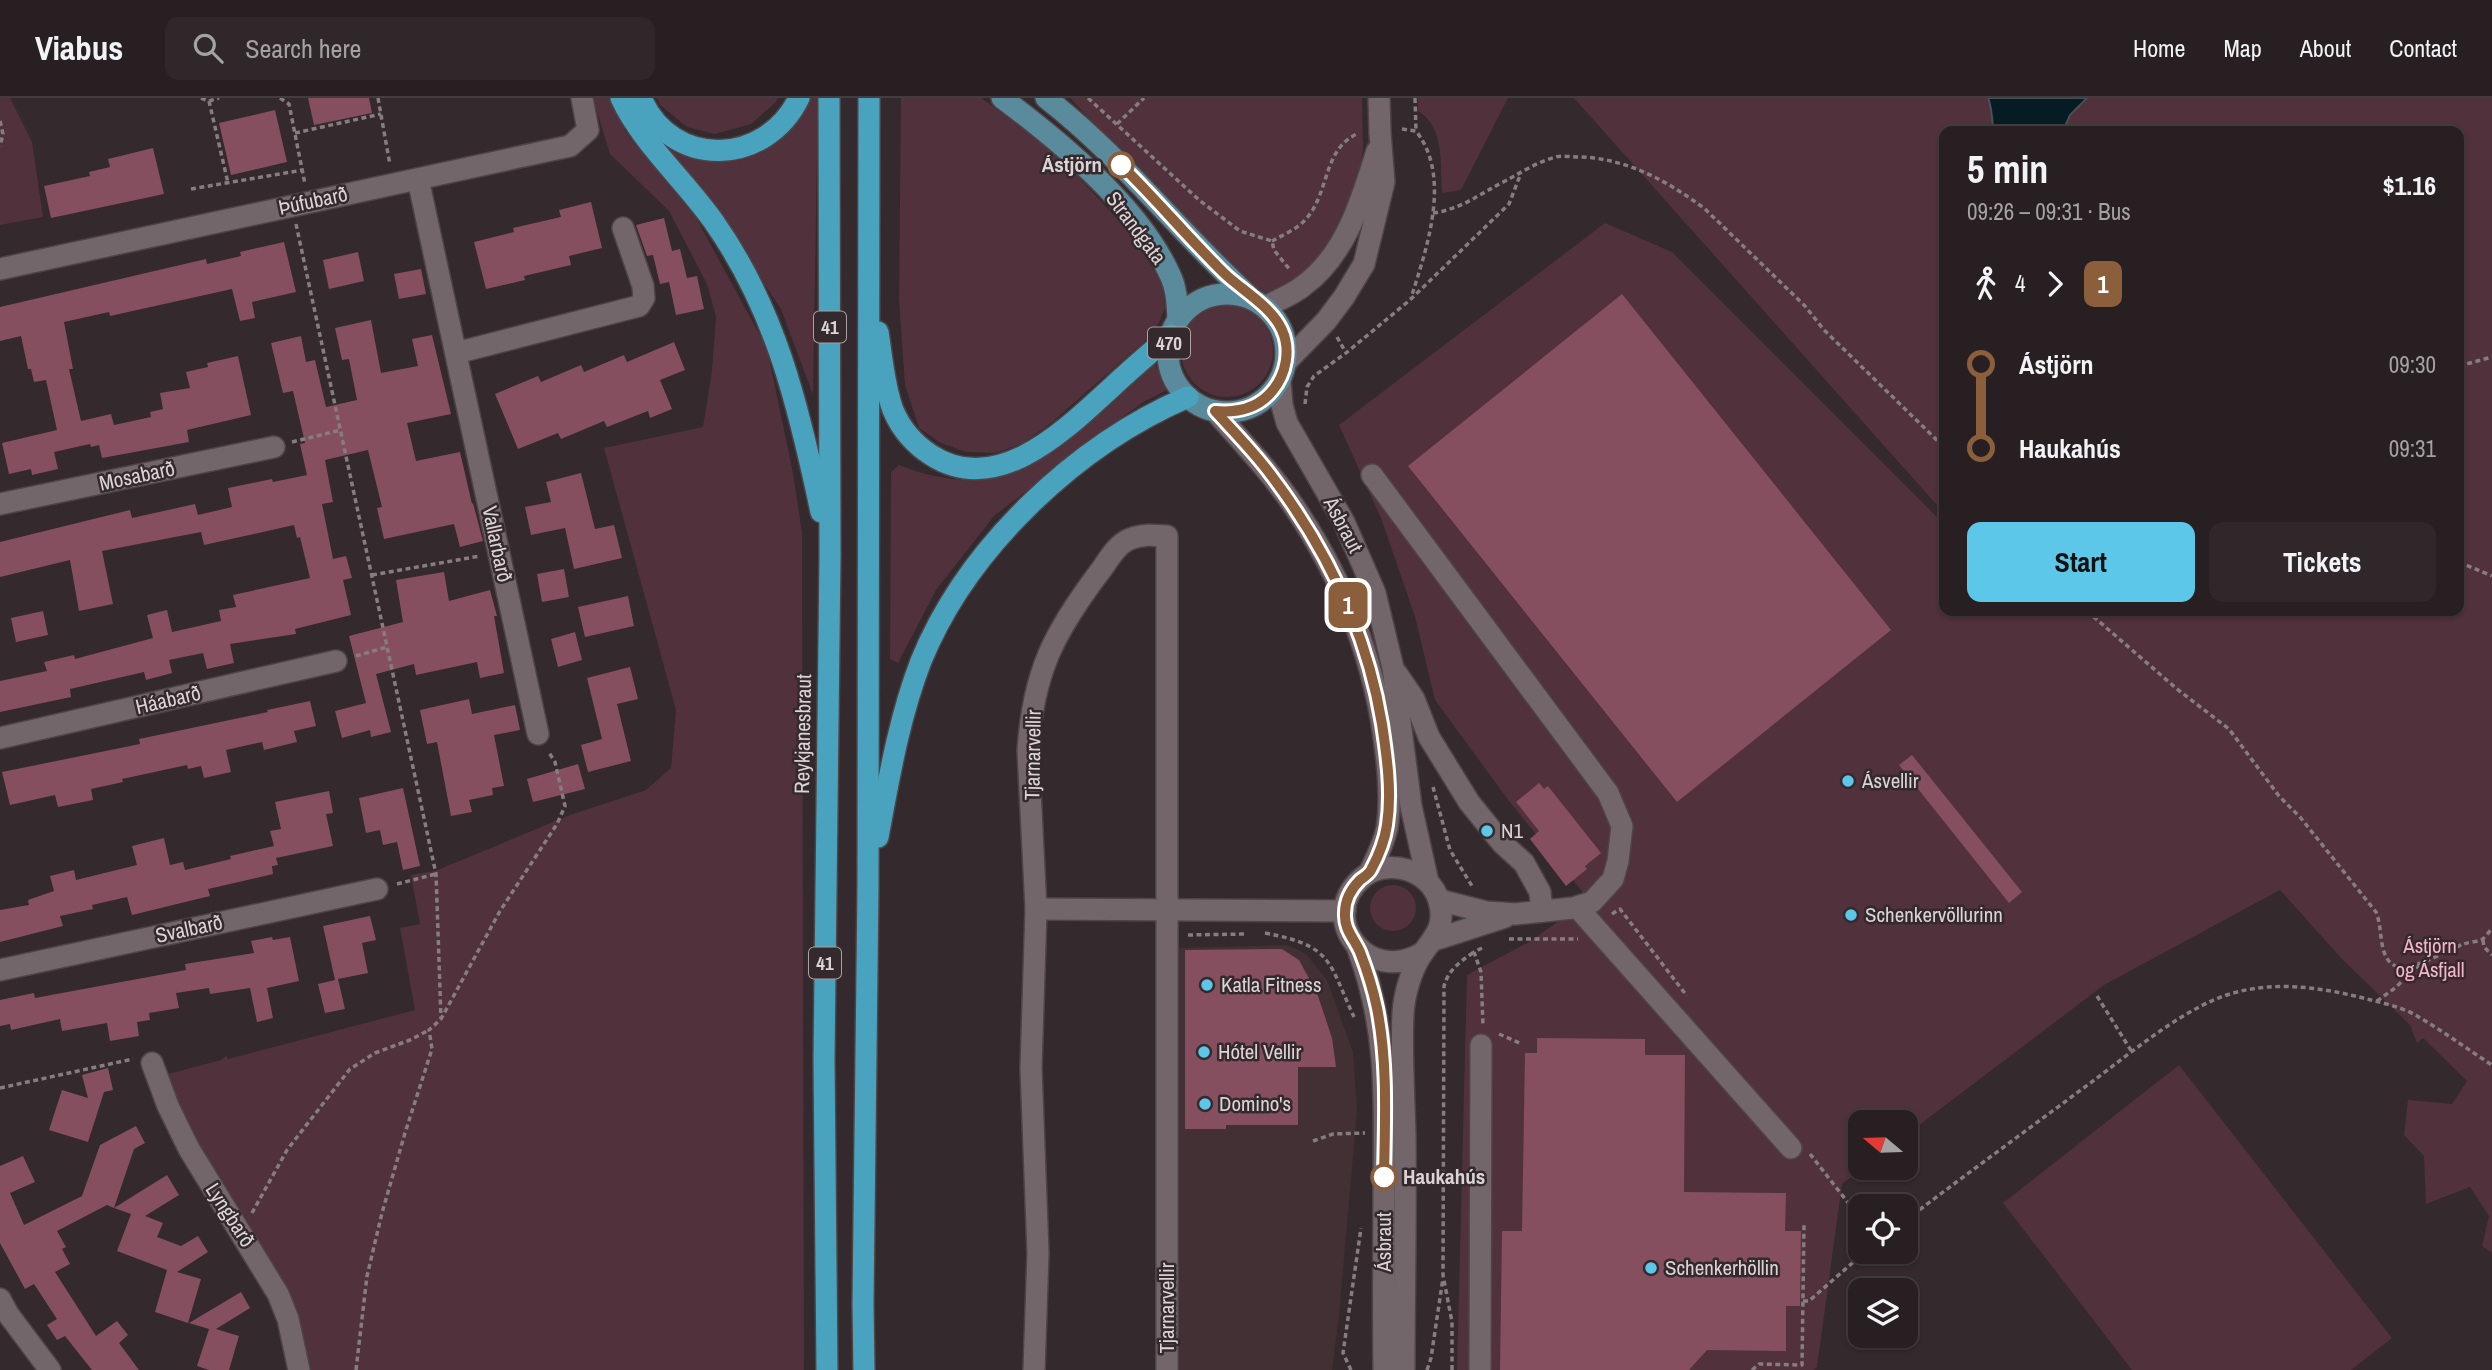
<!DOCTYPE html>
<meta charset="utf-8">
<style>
:root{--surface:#271f21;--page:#2f272a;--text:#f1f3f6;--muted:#a4a2a5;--line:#433d3f;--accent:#5cc7e8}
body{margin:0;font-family:"Archivo Narrow",sans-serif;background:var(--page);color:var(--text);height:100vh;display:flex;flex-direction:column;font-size:26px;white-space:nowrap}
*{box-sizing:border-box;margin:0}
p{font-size:23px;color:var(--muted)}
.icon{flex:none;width:38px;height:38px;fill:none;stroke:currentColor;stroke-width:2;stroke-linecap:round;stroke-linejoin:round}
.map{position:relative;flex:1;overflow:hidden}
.details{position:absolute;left:1939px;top:28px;width:525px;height:490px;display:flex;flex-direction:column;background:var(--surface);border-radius:14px;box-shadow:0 2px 5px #0004,0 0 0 2px var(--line)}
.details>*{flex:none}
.badge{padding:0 14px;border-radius:10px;font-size:24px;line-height:46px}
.needle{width:46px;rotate:289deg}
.fabs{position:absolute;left:1848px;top:1012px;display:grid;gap:14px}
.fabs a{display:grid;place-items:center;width:70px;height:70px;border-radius:14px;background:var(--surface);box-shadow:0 2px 5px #0004,0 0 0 2px var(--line);font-size:35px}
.map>.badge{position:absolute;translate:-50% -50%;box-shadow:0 0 0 4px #fff}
.legs{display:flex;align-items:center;gap:10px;height:77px;padding:0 28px;font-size:23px}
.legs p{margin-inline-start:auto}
.overview{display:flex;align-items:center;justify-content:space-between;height:119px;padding:0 28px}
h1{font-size:38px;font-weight:700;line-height:52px}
.cta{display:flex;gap:14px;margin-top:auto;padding:14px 28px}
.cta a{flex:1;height:80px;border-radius:14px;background:var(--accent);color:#111;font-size:28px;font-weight:700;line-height:80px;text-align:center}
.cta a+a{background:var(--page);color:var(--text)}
ul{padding:0 28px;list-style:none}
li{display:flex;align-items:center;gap:24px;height:84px;font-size:26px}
li i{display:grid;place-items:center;width:10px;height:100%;margin:0 9px;background:currentColor}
li i::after{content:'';width:18px;height:18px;margin:-9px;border:5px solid;border-radius:50%;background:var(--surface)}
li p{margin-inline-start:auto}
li:first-child i{background:linear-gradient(#0000 50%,currentColor 0)}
li:last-child i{background:linear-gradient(currentColor 50%,#0000 0)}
header{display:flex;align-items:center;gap:42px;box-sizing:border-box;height:98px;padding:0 35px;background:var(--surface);border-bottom:2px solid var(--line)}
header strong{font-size:33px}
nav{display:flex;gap:38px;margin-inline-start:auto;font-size:24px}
.search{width:490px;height:63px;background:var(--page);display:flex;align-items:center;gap:18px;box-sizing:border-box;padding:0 24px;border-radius:14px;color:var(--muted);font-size:26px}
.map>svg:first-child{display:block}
.built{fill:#423035}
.green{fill:#51313b}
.water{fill:#061b22;stroke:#465258;stroke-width:2}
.building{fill:#854f60}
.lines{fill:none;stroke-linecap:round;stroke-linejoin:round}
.minor-casing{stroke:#4e4447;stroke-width:24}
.major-casing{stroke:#4e4447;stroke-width:24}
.highway-casing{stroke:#4e4447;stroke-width:24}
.path{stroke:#867d80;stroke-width:3.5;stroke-dasharray:5 3.5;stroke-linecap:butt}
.minor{stroke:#73666a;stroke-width:21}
.major{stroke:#5a8b9c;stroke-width:21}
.highway{stroke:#49a3be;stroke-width:21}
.minor-bridge-casing{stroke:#4e4447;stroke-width:24;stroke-linecap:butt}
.minor-bridge{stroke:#73666a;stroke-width:21}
.line-1-casing{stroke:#fff;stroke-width:16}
.line-1{stroke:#8b5e3c;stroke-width:10}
.stop-1-dot{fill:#fff;stroke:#8b5e3c;stroke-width:3.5}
.poi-dot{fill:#5cc7e8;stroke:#34292c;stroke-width:2.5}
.labels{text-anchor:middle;stroke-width:5;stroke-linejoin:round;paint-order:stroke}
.shield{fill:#34292c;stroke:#a9a1a3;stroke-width:2}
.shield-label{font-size:19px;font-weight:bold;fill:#dbd4d6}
.stop-label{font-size:21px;font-weight:bold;fill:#dbd4d6;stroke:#34292c;text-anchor:end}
.street-label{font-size:21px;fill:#dbd4d6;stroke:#34292c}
.poi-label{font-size:21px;fill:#dbd4d6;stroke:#34292c;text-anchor:start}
.park-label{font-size:21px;fill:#f8b3c8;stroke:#34292c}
</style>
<header>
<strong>Viabus</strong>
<div class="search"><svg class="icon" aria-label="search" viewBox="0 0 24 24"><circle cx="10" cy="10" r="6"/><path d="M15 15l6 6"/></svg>Search here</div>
<nav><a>Home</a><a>Map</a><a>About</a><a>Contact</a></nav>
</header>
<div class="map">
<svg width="2492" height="1272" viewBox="0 0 2492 1272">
<rect width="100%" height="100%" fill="#34292c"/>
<polygon class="built" points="1287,847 1306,856 1327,882 1353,954 1357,1013 1339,1217 1332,1272 1175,1272 1174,850"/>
<g class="green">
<polygon points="0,0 10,0 32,44 43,119 0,127"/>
<polygon points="593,0 612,0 625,33 695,118 767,250 793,375 802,435 804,1272 301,1272 286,1198 185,1058 146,982 221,962 226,958 228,961 415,912 400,830 420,826 411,777 435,773 570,717 646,692 671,670 676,612 604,350 703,329 712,273 716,219 707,186 669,113 610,56"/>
<polygon points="657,0 778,0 776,4 751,26 715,36 687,29 660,7"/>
<polygon points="810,0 818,0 813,297 781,211 692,80 664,50 711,62 770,43 802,15"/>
<polygon points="901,0 981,0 1030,34 1073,73 1133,138 1163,187 1165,210 1159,225 1147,241 1051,325 1023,345 996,355 966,354 941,345 919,330 905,287 899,201"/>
<polygon points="1070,0 1362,0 1363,52 1358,86 1337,139 1305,180 1278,195 1259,195 1244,188"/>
<path d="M1418,0H1508L1461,92L1442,95C1440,67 1445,29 1418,13Z"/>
<polygon points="1574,0 2492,0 2492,1155 2482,1148 2489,1118 2470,1089 2426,1106 2424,1058 2404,1037 2408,1002 2452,1006 2467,983 2423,940 2417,945 2410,927 2342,861 2280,792 2104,887 1906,1037 1906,1024 1860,1024 1860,1069 1864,1069 1842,1086 1817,1269 1813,1272 1457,1272 1467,877 1529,844 1589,802 1509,703 1435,602 1415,519 1381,420 1339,327 1605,125 1672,154 1944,426 1944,513 2459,513 2459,33 1944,33 1944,415"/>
<circle cx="1227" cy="253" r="46"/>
<path d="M1155,265L1167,292L1145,303L1117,323L994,418L936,492L898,565L890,561L891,374L899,367C949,387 997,389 1044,359C1065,346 1082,326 1101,310C1119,294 1137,280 1155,265Z"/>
<circle cx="1393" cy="810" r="23"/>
<polygon points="2179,967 2392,1240 2351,1272 2132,1272 2003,1105"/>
</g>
<path class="water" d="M1988,0H2087L2070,17L2063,33H1993C1993,26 1991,6 1988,0Z"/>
<g class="building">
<polygon points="308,0 369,0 372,15 314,27"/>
<polygon points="275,12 287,64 231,77 219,25"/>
<polygon points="153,50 164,96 51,120 44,88 90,78 89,74 110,69 108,61"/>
<polygon points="591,104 602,150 569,158 571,167 524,178 525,182 486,191 474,144 514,134 513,130 561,119 559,112"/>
<polygon points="664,120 672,153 680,151 687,180 697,178 704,211 676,217 669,184 660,186 653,157 647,158 636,127"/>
<polygon points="284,144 296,194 252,204 255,220 240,223 232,191 110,218 109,214 64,224 73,271 69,271 81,323 111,316 114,327 151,319 150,314 163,311 160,295 190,290 186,274 208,269 207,265 238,258 251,317 187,332 189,344 102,360 99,347 91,349 90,346 54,354 58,371 32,377 31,371 9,376 2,345 57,332 46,282 34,284 31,271 28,271 21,238 0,243 0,209 206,161 207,166 241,158 240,154"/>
<polygon points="358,154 364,183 329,191 323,162"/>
<polygon points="421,171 426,196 399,201 394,176"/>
<polygon points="1622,196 1891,532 1677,704 1408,368"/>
<polygon points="371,222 381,275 418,268 412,241 432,237 451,316 407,325 416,363 460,354 472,406 473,405 483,443 460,449 454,426 384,441 377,410 382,409 368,352 325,362 333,404 322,406 333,461 346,458 352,480 343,482 351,517 295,531 296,536 230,546 234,565 207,571 203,555 169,562 172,575 146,582 144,574 70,591 71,599 0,614 0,583 47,573 44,564 74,557 75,561 153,540 147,517 167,512 172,534 221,523 219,512 236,509 233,497 310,480 300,439 297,440 294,427 204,447 201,434 102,453 113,506 79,513 70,462 0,479 0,444 130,412 132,420 195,406 198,417 232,409 228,390 272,381 273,384 307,377 300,346 305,345 293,293 283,295 271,245 301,238 306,264 315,262 326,309 357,302 349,261 342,262 335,230"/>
<polygon points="674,244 685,272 660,282 672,311 650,320 648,313 607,329 604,323 561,341 558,335 518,351 495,296 538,278 541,284 581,267 584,274 624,257 627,264"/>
<polygon points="581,375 595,431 614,427 622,460 574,471 565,430 531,437 525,409 551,404 546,384"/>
<polygon points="564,471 569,499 542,504 537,476"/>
<polygon points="444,474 449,503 490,492 497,518 494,518 504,575 480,580 477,564 416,577 414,566 376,576 391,634 371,639 370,632 342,640 335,613 366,605 349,538 403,524 396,482"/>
<polygon points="628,498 634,528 585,539 578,509"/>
<polygon points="43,513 48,537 16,544 11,520"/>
<polygon points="575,534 582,562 558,569 551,541"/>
<polygon points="630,569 638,601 617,606 631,663 588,674 581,647 602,641 587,580"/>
<polygon points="469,601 472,616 515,607 520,632 494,637 504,688 492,690 493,697 469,702 472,714 451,718 437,644 427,646 420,612"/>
<polygon points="310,603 316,628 294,633 297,644 264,652 262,644 226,652 231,674 204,680 201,668 188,671 187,667 122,681 123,684 91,691 93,702 58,709 55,697 10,707 2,674 140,646 139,641 268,614 267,612"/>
<polygon points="1912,657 2022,794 2009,805 1899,667"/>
<polygon points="578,666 585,691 533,704 527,681"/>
<polygon points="1539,685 1544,691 1548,688 1601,755 1585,768 1587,771 1566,788 1530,741 1539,733 1516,704"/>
<polygon points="403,690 420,768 403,772 397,744 383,747 380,732 366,735 359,700"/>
<polygon points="329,693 333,715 326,716 333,748 276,760 278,767 272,768 273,776 208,791 210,798 132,817 127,799 92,807 93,811 60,818 63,828 0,844 0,812 29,807 28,802 54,793 50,778 74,772 76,782 137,767 132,748 164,740 170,767 183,764 185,772 231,761 230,758 274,748 270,733 281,731 275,704"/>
<polygon points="370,818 376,842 362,845 368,875 338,881 345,911 325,915 318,886 335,882 323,828"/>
<polygon points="272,839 273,842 290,839 299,883 267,890 273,920 257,924 250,890 210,896 209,890 176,895 179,910 149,915 150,922 137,924 139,938 110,943 107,925 62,933 60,921 11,932 10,926 0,928 0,902 34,895 35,900 186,872 185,866 254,855 251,843"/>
<polygon points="1282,851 1299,862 1317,895 1332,940 1336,969 1298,969 1298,1027 1226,1027 1226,1031 1185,1031 1185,852"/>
<polygon points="1537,940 1645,941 1645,957 1685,957 1684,1094 1786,1095 1785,1133 1801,1133 1800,1208 1786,1208 1786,1253 1707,1252 1689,1272 1500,1272 1502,1133 1522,1133 1525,955 1537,955"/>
<polygon points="108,970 113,992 104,994 88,1044 49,1032 62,992 88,1000 82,977"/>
<polygon points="136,1028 145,1045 134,1051 114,1110 107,1107 57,1133 66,1149 62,1151 70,1166 55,1174 96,1238 117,1223 128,1237 119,1245 139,1272 92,1272 65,1238 57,1242 47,1227 57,1221 34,1186 25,1191 0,1145 0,1068 23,1058 35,1084 10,1095 24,1127 82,1098 100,1047"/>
<polygon points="167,1077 179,1097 145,1118 163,1125 157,1139 181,1148 198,1138 208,1154 177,1174 201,1181 188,1225 155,1214 167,1172 117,1153 131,1116 114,1110"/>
<polygon points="241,1194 250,1210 216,1231 239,1238 229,1272 209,1272 197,1268 209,1231 189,1225"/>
</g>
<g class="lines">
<g class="minor-casing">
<g id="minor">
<polyline points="418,81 538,636"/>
<polyline points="0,171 570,48 588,32 582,0"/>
<path d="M1265,209C1278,202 1292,197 1303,188C1346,157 1362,101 1377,53"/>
<polyline points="456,255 639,208 644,200 643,188 623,130"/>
<polyline points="1286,264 1326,223 1344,199 1364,166 1384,84 1380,35"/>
<polyline points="1280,282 1282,307 1287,325 1344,424 1375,495 1393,570 1411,708 1428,784"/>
<path d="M1215,313C1242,344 1270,373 1293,407C1344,482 1376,565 1386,655C1389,680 1391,705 1387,730C1384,745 1376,760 1370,774"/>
<polyline points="1372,377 1608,695 1622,728 1618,763 1613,781 1592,804 1573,810 1515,816 1486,814 1439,802"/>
<polyline points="0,406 274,349"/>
<polyline points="1397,576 1414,601 1429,639 1469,704 1502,745 1524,765 1540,794 1542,813"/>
<polyline points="0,640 336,563"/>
<polyline points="1577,809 1791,1050"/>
<polyline points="1036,811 1345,813"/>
<polyline points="1434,842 1505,819"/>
<path d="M1358,851C1387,929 1385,997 1384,1079C1384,1143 1383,1208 1384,1272"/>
<polyline points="0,872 377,791"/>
<polyline points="152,965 168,1008 189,1051 278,1196 288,1221 299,1272"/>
<polyline points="0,1201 8,1216 50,1272"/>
<path d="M1034,1272L1038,1155L1031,970L1036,811L1028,653C1033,574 1054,534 1101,472C1109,461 1117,446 1130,441C1142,436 1154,437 1167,438V1272"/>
<path d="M1404,1272C1404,1194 1406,1116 1405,1038C1404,998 1401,956 1403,916C1404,897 1411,872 1422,856C1435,838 1446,828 1439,803C1430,771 1387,759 1362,780C1316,820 1368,888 1422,855"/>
<polyline points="1480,1272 1481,947"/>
</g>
</g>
<g class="major-casing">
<g id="major">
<path d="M1002,0C1061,44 1141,110 1171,179C1177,192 1177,206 1178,221"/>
<path d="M1046,0C1122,59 1179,134 1250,199"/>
<circle cx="1227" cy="255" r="59"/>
</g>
</g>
<g class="highway-casing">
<g id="highway">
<path d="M621,0C641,44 686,84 714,124C776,212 799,310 821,414"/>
<path d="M641,0C672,72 766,68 799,0"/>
<path d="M878,234C882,259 884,288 893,312C901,331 914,346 931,357C997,400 1065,332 1111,290C1130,272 1151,254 1171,237"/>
<path d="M878,739C889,680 899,620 921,563C967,450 1076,347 1188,299"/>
<polyline points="827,1272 824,961 830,457 829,0"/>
<polyline points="864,1272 863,1206 868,789 869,0"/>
</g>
</g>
<g class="path">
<polyline points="201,0 209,3 219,0"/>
<polyline points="280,0 289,6 305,86"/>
<polyline points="378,0 390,67"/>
<polyline points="1088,0 1199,102 1240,133 1272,143 1274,152 1290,172"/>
<polyline points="1415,0 1416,33"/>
<polyline points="209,3 228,85"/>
<polyline points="0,23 3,36 0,48"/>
<polyline points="1117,26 1144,0"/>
<path d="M1402,31L1416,33C1452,79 1427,149 1411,200"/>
<polyline points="295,35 381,16"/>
<polyline points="191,91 303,72"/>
<path d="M1433,115C1462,111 1481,95 1507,82C1522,74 1539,63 1556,59C1562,57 1570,59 1577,59C1624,59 1668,83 1705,111L1805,208L1824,232L1944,349"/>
<polyline points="296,126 436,776 441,921"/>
<path d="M1272,143C1283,137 1297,131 1305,122C1330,96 1322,50 1359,35"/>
<polyline points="1337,239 1346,255"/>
<polyline points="2459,268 2492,259"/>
<polyline points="1305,306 1307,289 1314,278 1346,255 1410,202 1509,106 1521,75"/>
<polyline points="292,344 341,332"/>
<polyline points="2459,464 2492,478"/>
<polyline points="372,477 480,458"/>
<path d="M2087,513L2177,591L2229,631L2279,698L2300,719L2376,814C2383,830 2378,855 2392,866C2407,878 2448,851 2464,846C2469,844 2476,844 2481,842C2485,840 2489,834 2492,830"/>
<polyline points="356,558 387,549"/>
<polyline points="1433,689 1450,752 1472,788"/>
<polyline points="397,786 436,776"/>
<polyline points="1612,816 1620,811 1687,898"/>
<path d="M1265,835C1333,848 1328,863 1354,919"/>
<polyline points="1188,837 1244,836"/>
<polyline points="1509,841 1578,841"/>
<polyline points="2483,842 2484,849 2492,857"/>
<polyline points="1482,850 1474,854 1481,874 1483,928"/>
<polyline points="2097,898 2132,954"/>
<polyline points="2377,903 2395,890 2419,867"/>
<polyline points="1499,936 1522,946"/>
<polyline points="0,990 133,961"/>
<polyline points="1313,1043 1333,1036 1365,1035"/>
<polyline points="1810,1056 1860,1120"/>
<polyline points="252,1115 287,1052 350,971 375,955 410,942 429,932"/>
<path d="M1906,1122C1968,1075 2031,1029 2093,983C2129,956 2175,918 2216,901C2264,881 2317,888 2367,901C2383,905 2402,909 2417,918C2443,933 2467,951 2492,967"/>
<polyline points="1803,1203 1809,1203 1866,1153"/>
<polyline points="356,1272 367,1178 382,1115 405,1035 432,951 429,932 441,921 500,813 557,726 565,708 555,664 548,653"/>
<polyline points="1351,1272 1343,1255 1361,1130"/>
<polyline points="1427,1272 1431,1260 1443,1180"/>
<path d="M1452,1272V1224L1443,1177L1444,888C1449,871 1460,864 1474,854"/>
<polyline points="1752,1272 1759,1266 1802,1267 1804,1127"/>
</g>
<use href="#minor" class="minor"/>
<use href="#major" class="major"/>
<use href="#highway" class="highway"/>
<g class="minor-bridge-casing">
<polyline id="minor-bridge" points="1379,0 1380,35"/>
</g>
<use href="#minor-bridge" class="minor-bridge"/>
</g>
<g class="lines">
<g class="line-1-casing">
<path id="line-1" d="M1121,67C1157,102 1189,141 1225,176C1243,193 1272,209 1282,232C1291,252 1286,276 1273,292C1259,310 1237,315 1215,313C1234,334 1254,354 1271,377C1327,451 1367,535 1382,626C1387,659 1392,694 1387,727C1385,741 1378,759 1371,772C1369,776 1364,779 1360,782C1351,791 1345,803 1345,815C1344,832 1354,840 1360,854C1367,872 1373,891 1377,910C1388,965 1385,1023 1384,1079"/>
</g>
<use href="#line-1" class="line-1"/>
</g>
<g class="stop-1-dot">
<circle cx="1121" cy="67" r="12"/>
<circle cx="1384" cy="1079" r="12"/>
</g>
<g class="poi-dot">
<circle cx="1848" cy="683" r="7"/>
<circle cx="1487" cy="733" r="7"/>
<circle cx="1851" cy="817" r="7"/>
<circle cx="1207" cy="887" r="7"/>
<circle cx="1204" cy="954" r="7"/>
<circle cx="1205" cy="1006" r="7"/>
<circle cx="1651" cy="1170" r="7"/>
</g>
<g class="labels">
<g class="shield">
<rect x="814" y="213.5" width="32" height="31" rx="5"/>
<rect x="1148" y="229.5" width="42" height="31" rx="5"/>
<rect x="809" y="849.5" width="32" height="31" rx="5"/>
</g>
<g class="shield-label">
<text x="830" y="236">41</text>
<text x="1169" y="252">470</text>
<text x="825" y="872">41</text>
</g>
<g class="stop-label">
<text x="1102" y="74">Ástjörn</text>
<text x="1403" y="1086" text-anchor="start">Haukahús</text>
</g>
<g class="street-label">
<text transform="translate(313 103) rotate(-12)" y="7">Þúfubarð</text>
<text transform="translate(1136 130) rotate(53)" y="7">Strandgata</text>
<text transform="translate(137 378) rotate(-12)" y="7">Mosabarð</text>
<text transform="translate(1343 427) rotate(62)" y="7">Ásbraut</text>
<text transform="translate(497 446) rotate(78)" y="7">Vallarbarð</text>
<text transform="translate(168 602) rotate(-13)" y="7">Háabarð</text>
<text transform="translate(803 636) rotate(-89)" y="7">Reykjanesbraut</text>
<text transform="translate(1033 657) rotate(-89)" y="7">Tjarnarvellir</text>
<text transform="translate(189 831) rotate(-12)" y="7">Svalbarð</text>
<text transform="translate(230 1117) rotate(57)" y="7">Lyngbarð</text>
<text transform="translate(1384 1144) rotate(-90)" y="7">Ásbraut</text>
<text transform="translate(1167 1210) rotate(-90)" y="7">Tjarnarvellir</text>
</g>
<g class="poi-label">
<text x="1862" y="690">Ásvellir</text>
<text x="1501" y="740">N1</text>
<text x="1865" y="824">Schenkervöllurinn</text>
<text x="1221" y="894">Katla Fitness</text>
<text x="1218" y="961">Hótel Vellir</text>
<text x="1219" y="1013">Domino's</text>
<text x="1665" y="1177">Schenkerhöllin</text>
</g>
<g class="park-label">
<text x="2430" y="855">Ástjörn<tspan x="2430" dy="24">og Ásfjall</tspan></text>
</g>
</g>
</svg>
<div class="fabs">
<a><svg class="needle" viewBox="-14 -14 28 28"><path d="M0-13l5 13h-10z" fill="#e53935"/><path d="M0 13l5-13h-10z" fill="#a4a2a5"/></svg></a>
<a><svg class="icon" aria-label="locate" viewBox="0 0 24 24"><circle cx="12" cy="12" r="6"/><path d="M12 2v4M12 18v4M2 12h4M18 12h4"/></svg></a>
<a><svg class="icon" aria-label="layers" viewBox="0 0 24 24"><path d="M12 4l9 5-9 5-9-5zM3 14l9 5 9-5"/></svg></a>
</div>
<b class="badge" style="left:1348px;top:507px;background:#8b5e3c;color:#fff">1</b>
<section class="details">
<div class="overview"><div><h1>5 min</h1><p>09:26 – 09:31 · Bus</p></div><b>$1.16</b></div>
<div class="legs"><svg class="icon" aria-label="walk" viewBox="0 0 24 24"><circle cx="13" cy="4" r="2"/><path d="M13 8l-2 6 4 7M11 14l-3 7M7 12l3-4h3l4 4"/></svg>4<svg class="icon" aria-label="forward" viewBox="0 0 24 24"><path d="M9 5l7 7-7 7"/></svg><b class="badge" style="background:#8b5e3c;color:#fff">1</b></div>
<ul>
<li><i style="color:#8b5e3c"></i><b>Ástjörn</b><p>09:30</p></li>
<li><i style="color:#8b5e3c"></i><b>Haukahús</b><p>09:31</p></li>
</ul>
<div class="cta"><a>Start</a><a>Tickets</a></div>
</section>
</div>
